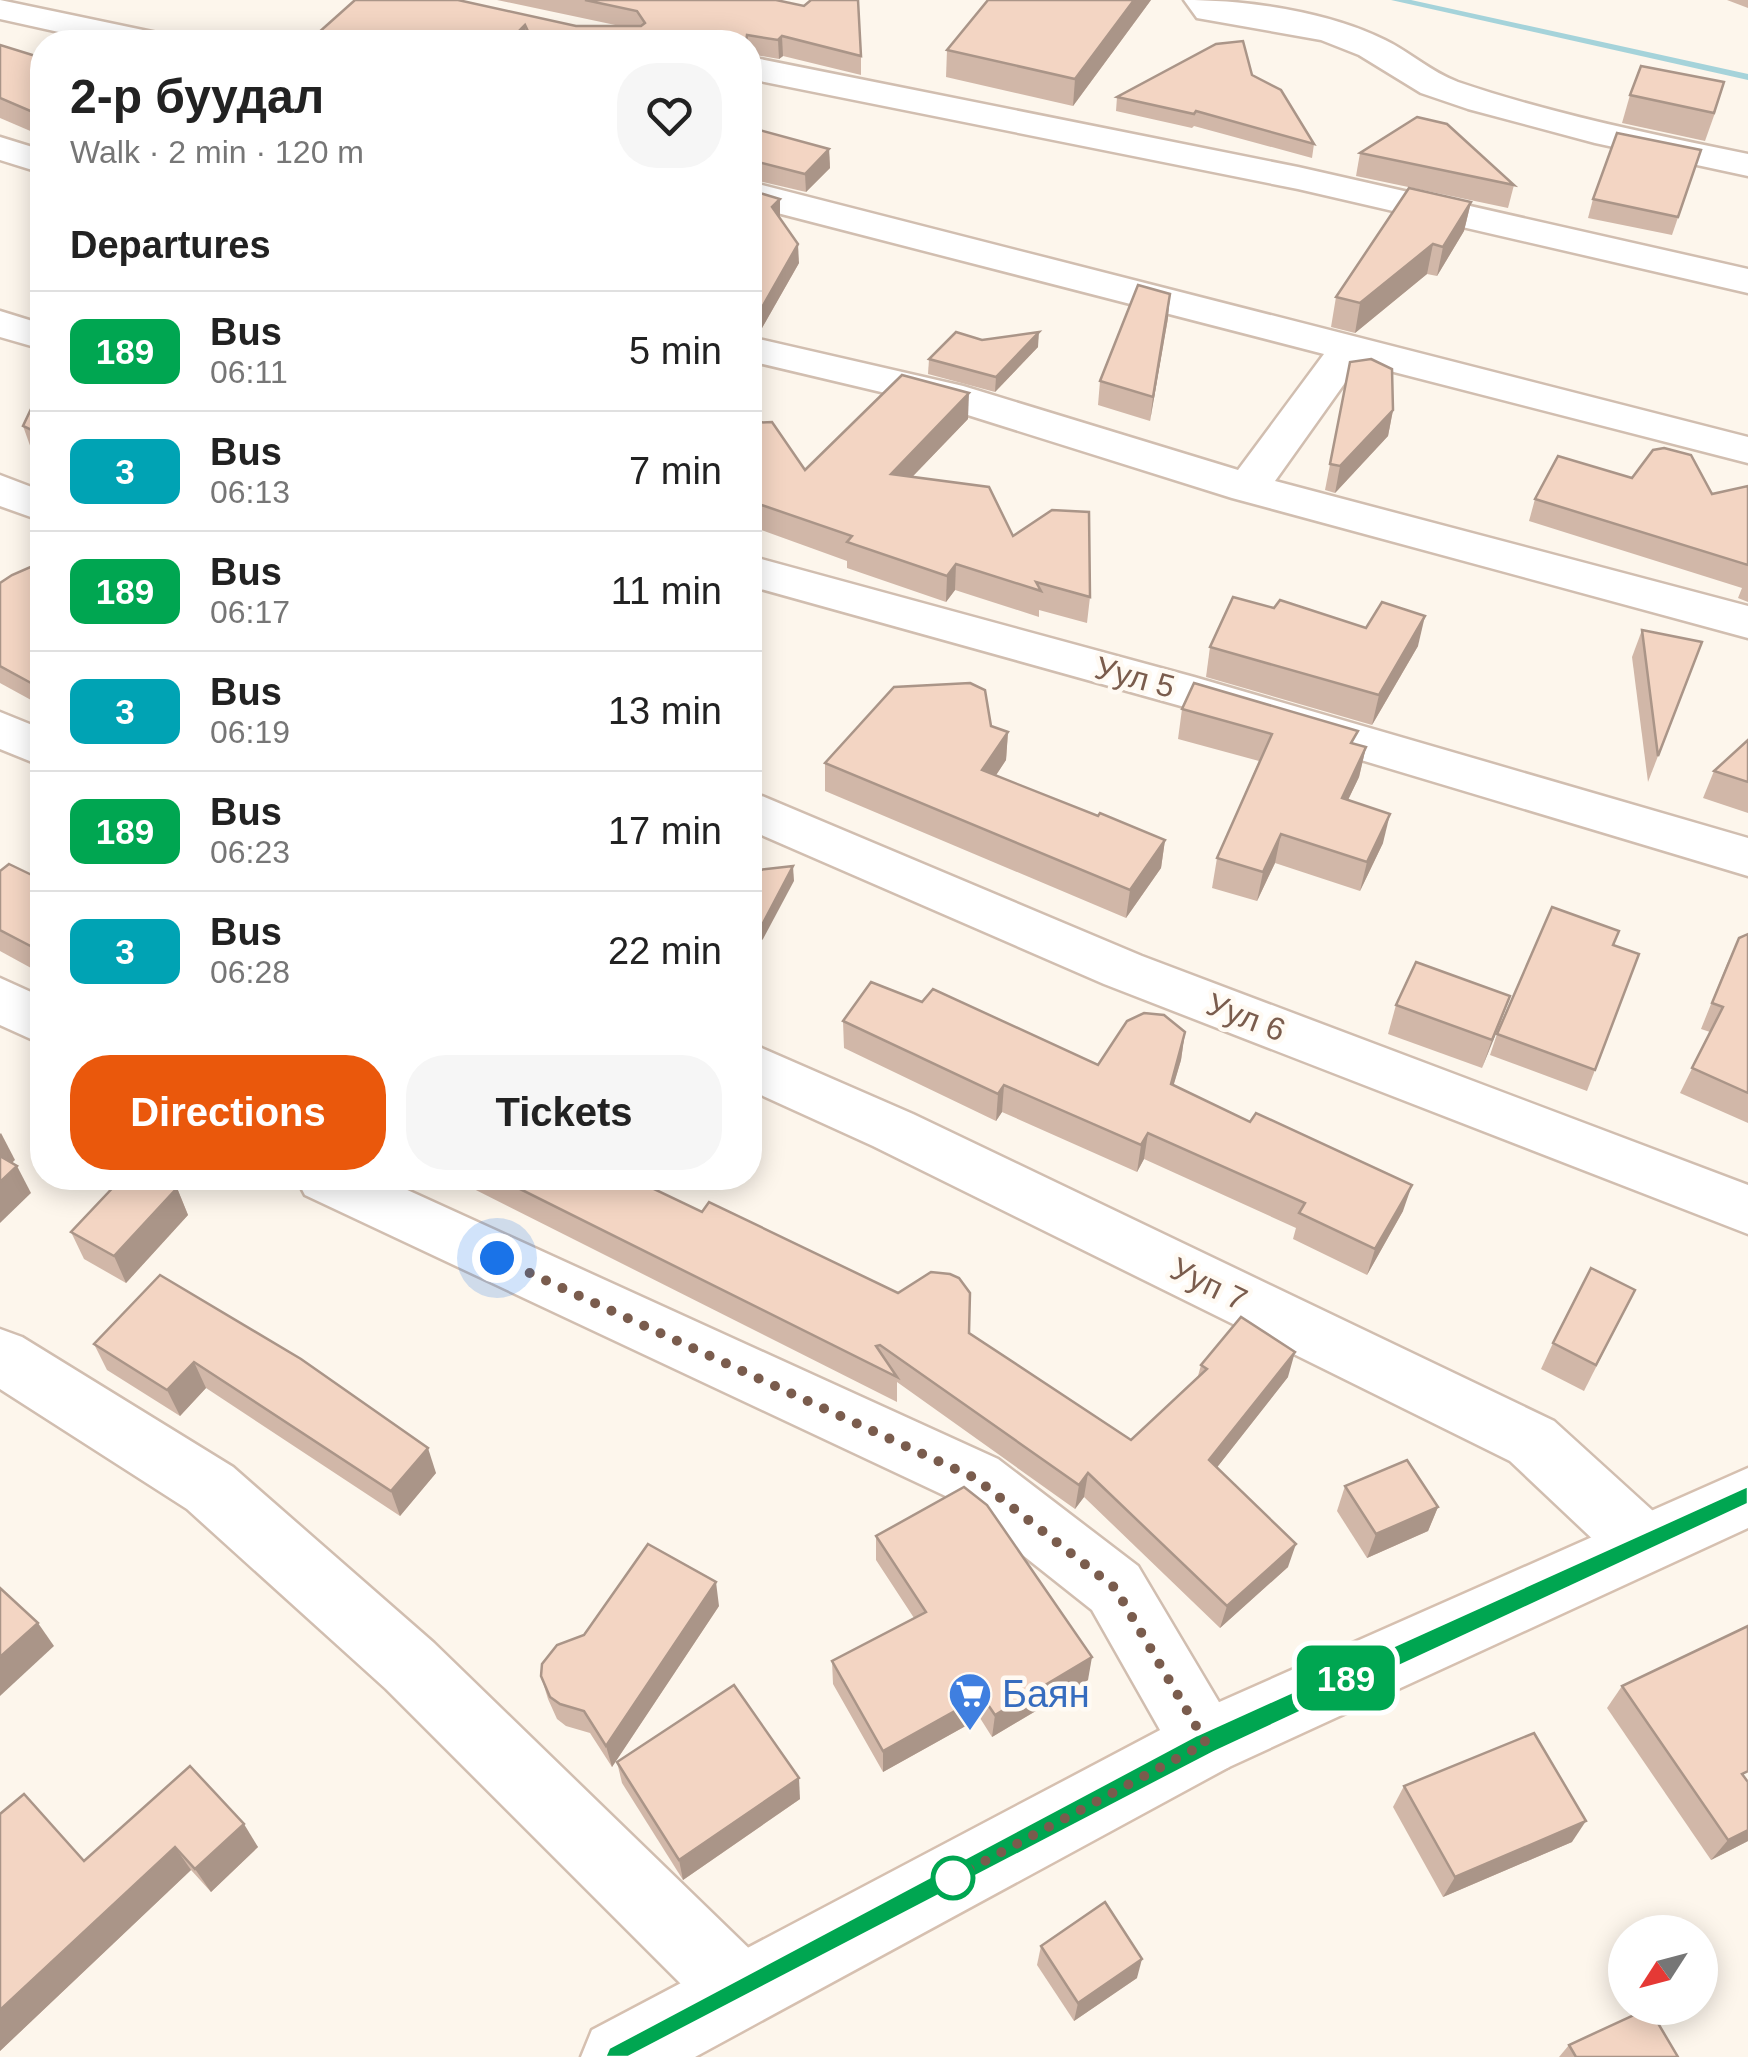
<!DOCTYPE html>
<meta charset="utf-8">
<style>
:root{--surface:#fff;--page:#f6f6f6;--text:#222;--muted:#767676;--line:#e0e0e0;--accent:#ea580c}
body{margin:0;font-family:Arial,sans-serif;background:var(--page);color:var(--text);height:100vh;display:flex;flex-direction:column;font-size:38px;white-space:nowrap}
*{box-sizing:border-box;margin:0}
p{font-size:32px;color:var(--muted)}
.icon{flex:none;width:55px;height:55px;fill:none;stroke:currentColor;stroke-width:2;stroke-linecap:round;stroke-linejoin:round}
.map{position:relative;flex:1;overflow:hidden}
.details{position:absolute;left:30px;top:30px;width:732px;height:1160px;display:flex;flex-direction:column;background:var(--surface);border-radius:40px;box-shadow:0 5px 25px #0003}
.details>*{flex:none}
.badge{padding:0 20px;border-radius:15px;font-size:35px;line-height:65px}
.needle{width:65px;rotate:234deg}
.buttons{position:absolute;left:1608px;top:1915px;display:grid;gap:20px}
.buttons a{display:grid;place-items:center;width:110px;height:110px;border-radius:50%;background:var(--surface);box-shadow:0 5px 25px #0003;font-size:50px}
.you{position:absolute;width:50px;height:50px;margin:-25px;border:8px solid #fff;border-radius:50%;background:#1a73e8;box-shadow:0 0 0 15px #1a73e833}
.map>.badge{position:absolute;translate:-50% -50%;box-shadow:0 0 0 5px #fff}
h2{padding:0 40px;font-size:38px;line-height:90px}
.round{display:grid;place-items:center;flex:none;width:105px;height:105px;border-radius:40px;background:var(--page)}
.head{display:flex;align-items:center;justify-content:space-between;height:170px;padding:0 40px}
h1{font-size:48px;font-weight:700;line-height:75px}
.action{display:flex;gap:20px;margin-top:auto;padding:20px 40px}
.action a{flex:1;height:115px;border-radius:40px;background:var(--accent);color:#fff;font-size:40px;font-weight:700;line-height:115px;text-align:center}
.action a+a{background:var(--page);color:var(--text)}
ul{padding:0;list-style:none}
li{display:flex;align-items:center;gap:30px;height:120px;padding:0 40px;border-top:2px solid var(--line)}
li div{flex:1}
li b{display:block;font-size:38px}
li em{font-style:normal}
li .badge{min-width:110px;font-weight:700;text-align:center}
.map>svg:first-child{display:block}
.lines{fill:none;stroke-linecap:round;stroke-linejoin:round}
.stream{fill:#a5d3da;fill-rule:evenodd}
.street-casing{stroke:#d1beb0;stroke-width:5}
.secondary-casing{stroke:#d6c0b0;stroke-width:5}
.street{fill:#fff;fill-rule:evenodd}
.secondary{fill:#fff;fill-rule:evenodd}
.wall{fill:#d1b7a8}
.shaded-wall{fill:#aa9588}
.building{fill:#f3d5c3;stroke:#aa9588;stroke-width:2.5}
.line{fill:#00a651;stroke:#fff;stroke-width:2.5}
.walk{stroke:#7a5c4d;stroke-width:10;stroke-dasharray:0 18}
.stop-dot{fill:#fff;stroke:#00a651;stroke-width:5}
.labels{text-anchor:middle;stroke-width:9;stroke-linejoin:round;paint-order:stroke}
.street-label{font-size:32px;fill:#7a5c4d;stroke:#fffaf3}
.near-shop-label{font-size:38px;fill:#366cbe;stroke:#fffaf3;text-anchor:start}
</style>
<div class="map">
<svg width="1748" height="2057" viewBox="0 0 1748 2057">
<rect width="100%" height="100%" fill="#fdf6ec"/>
<g class="lines">
<polygon class="stream" points="1391,0 1411,0 1748,74 1748,80"/>
<g class="street-casing">
<g id="street">
<polygon points="0,0 162,34 167,42 104,42 0,19"/>
<path d="M1184,0C1246,0 1327,11 1385,40C1410,52 1431,72 1458,82C1552,114 1651,134 1748,154V176L1595,143L1468,109L1421,93L1359,55L1321,40L1197,18Z"/>
<polygon points="750,57 1298,167 1748,269 1748,293 1298,189 750,79"/>
<polygon points="0,137 42,150 42,173 0,160"/>
<polygon points="750,182 1748,437 1748,463 1359,363 1275,481 1748,606 1748,638 1232,498 936,405 750,361 750,337 963,386 1238,470 1324,354 750,206"/>
<polygon points="0,311 42,324 42,349 0,337"/>
<polygon points="0,475 42,491 42,521 0,506"/>
<polygon points="750,556 1194,677 1748,838 1748,876 1181,706 750,586"/>
<polygon points="0,712 42,729 42,766 0,749"/>
<polygon points="750,791 1142,956 1748,1185 1748,1234 1104,984 750,830"/>
<polygon points="0,978 42,997 42,1044 0,1025"/>
<polygon points="750,1043 913,1114 1554,1421 1664,1521 1674,1542 1664,1563 1641,1572 1618,1563 1510,1461 873,1146 750,1090"/>
<polygon points="296,1178 381,1178 998,1459 1138,1566 1229,1719 1240,1743 1229,1767 1205,1777 1181,1767 1092,1610 952,1499 305,1195"/>
<polygon points="0,1329 22,1337 233,1467 434,1643 766,1965 777,1991 766,2017 740,2028 714,2017 386,1689 187,1509 0,1389"/>
</g>
</g>
<g class="secondary-casing">
<polygon id="secondary" points="1748,1468 1748,1528 1229,1767 695,2057 581,2057 592,2030 1181,1719"/>
</g>
<use href="#street" class="street"/>
<use href="#secondary" class="secondary"/>
</g>
<g class="wall">
<polygon points="355,0 576,26 620,26 497,0 776,0 804,6 861,56 861,75 783,56 779,59 750,54 750,42 308,42"/>
<polygon points="1151,0 1073,106 946,77 947,50"/>
<polygon points="1727,0 1748,0 1748,8"/>
<polygon points="0,45 42,58 42,136 0,118"/>
<polygon points="1252,75 1314,144 1312,158 1194,126 1192,128 1116,111 1117,97"/>
<polygon points="1630,95 1716,110 1705,141 1622,123"/>
<polygon points="750,131 829,149 830,168 806,192 750,179"/>
<polygon points="1701,150 1672,235 1588,218 1593,199"/>
<polygon points="1360,153 1514,185 1508,208 1356,176"/>
<polygon points="750,190 780,199 780,218 799,263 758,335 750,334"/>
<polygon points="1471,202 1464,231 1437,276 1427,274 1355,333 1331,327 1336,297"/>
<polygon points="1168,318 1150,421 1098,405 1100,381"/>
<polygon points="982,340 1038,347 995,392 928,374 929,359"/>
<polygon points="1350,362 1393,410 1388,436 1335,493 1325,490"/>
<polygon points="42,393 42,459 33,454 23,426"/>
<polygon points="968,419 913,476 1013,536 1090,597 1087,623 1039,610 1039,617 955,590 946,602 847,568 847,561 750,526 750,423 805,470"/>
<polygon points="1632,478 1712,494 1748,486 1748,602 1738,598 1742,588 1529,521 1535,499"/>
<polygon points="42,562 42,706 0,683 0,583"/>
<polygon points="1642,630 1702,642 1648,782 1632,657"/>
<polygon points="1418,646 1372,725 1206,677 1210,647"/>
<polygon points="1182,709 1366,747 1359,777 1348,800 1383,843 1360,891 1275,863 1257,901 1212,888 1217,858 1259,761 1178,739"/>
<polygon points="991,726 1008,732 1006,760 996,775 1098,816 1165,840 1161,868 1126,918 825,791 825,763"/>
<polygon points="1748,740 1748,813 1703,798 1714,771"/>
<polygon points="0,871 42,880 42,974 0,951"/>
<polygon points="1748,934 1748,1123 1680,1093 1710,1032 1701,1029 1727,964 1739,938"/>
<polygon points="1613,945 1595,1070 1587,1091 1490,1055 1497,1034"/>
<polygon points="1510,996 1482,1068 1388,1034 1396,1005"/>
<polygon points="922,1002 1098,1065 1185,1032 1181,1060 1173,1086 1403,1211 1367,1275 1293,1239 1296,1228 1144,1159 1137,1172 1002,1112 996,1121 844,1048 843,1021"/>
<polygon points="452,1178 631,1178 702,1212 969,1333 1131,1440 1198,1376 1201,1365 1288,1377 1217,1467 1288,1567 1220,1628 1084,1497 1075,1509 897,1382 897,1402"/>
<polygon points="177,1188 188,1215 126,1283 84,1259 71,1232"/>
<polygon points="1635,1290 1584,1391 1541,1369 1553,1343"/>
<polygon points="94,1344 301,1359 436,1473 400,1516 206,1388 180,1416 107,1370"/>
<polygon points="1345,1486 1438,1507 1428,1531 1367,1558 1337,1511"/>
<polygon points="876,1536 1088,1680 992,1737 980,1718 883,1772 833,1684 832,1661 914,1618 876,1560"/>
<polygon points="719,1606 612,1767 590,1733 566,1726 557,1719 548,1699 541,1676 584,1635"/>
<polygon points="1622,1686 1748,1841 1711,1860 1607,1708"/>
<polygon points="617,1762 800,1799 683,1880 622,1783"/>
<polygon points="190,1766 258,1847 211,1892 191,1870 0,2051 0,1814 84,1861"/>
<polygon points="1404,1786 1572,1842 1443,1897 1393,1807"/>
<polygon points="1041,1946 1137,1978 1074,2021 1037,1965"/>
<polygon points="1569,2045 1678,2057 1559,2057"/>
</g>
<g class="shaded-wall">
<polygon points="1134,0 1151,0 1073,106 1075,79"/>
<polygon points="525,25 527,42 508,42"/>
<polygon points="782,36 783,56 779,59 778,40"/>
<polygon points="829,149 830,168 806,192 805,174"/>
<polygon points="780,199 780,218 772,226 772,207"/>
<polygon points="1471,202 1464,231 1437,276 1443,247"/>
<polygon points="798,244 799,263 758,335 757,316"/>
<polygon points="1433,244 1427,274 1355,333 1360,303"/>
<polygon points="1170,294 1168,318 1150,421 1153,397"/>
<polygon points="1039,332 1038,347 995,392 996,377"/>
<polygon points="969,393 968,419 890,500 891,474"/>
<polygon points="1393,410 1388,436 1335,493 1340,466"/>
<polygon points="956,564 955,590 946,602 947,576"/>
<polygon points="1425,616 1418,646 1372,725 1379,695"/>
<polygon points="1008,732 1006,760 981,798 982,770"/>
<polygon points="1366,747 1359,777 1335,827 1342,798"/>
<polygon points="1390,814 1383,843 1360,891 1367,862"/>
<polygon points="1281,834 1275,863 1257,901 1263,872"/>
<polygon points="1165,840 1161,868 1126,918 1130,890"/>
<polygon points="793,866 794,881 763,939 750,954 750,938"/>
<polygon points="1510,996 1500,1024 1482,1068 1492,1040"/>
<polygon points="1185,1032 1181,1060 1166,1111 1171,1084"/>
<polygon points="1004,1085 1002,1112 996,1121 998,1094"/>
<polygon points="1,1133 15,1160 0,1174 0,1134"/>
<polygon points="1148,1133 1144,1159 1137,1172 1141,1145"/>
<polygon points="17,1166 31,1193 0,1223 0,1182"/>
<polygon points="1412,1185 1403,1211 1367,1275 1375,1249"/>
<polygon points="177,1188 188,1215 126,1283 114,1256"/>
<polygon points="1295,1352 1288,1377 1204,1484 1209,1460"/>
<polygon points="194,1362 206,1388 180,1416 167,1390"/>
<polygon points="428,1448 436,1473 400,1516 391,1491"/>
<polygon points="1088,1473 1084,1497 1075,1509 1079,1485"/>
<polygon points="1438,1507 1428,1531 1367,1558 1376,1534"/>
<polygon points="1296,1544 1288,1567 1220,1628 1227,1606"/>
<polygon points="716,1582 719,1606 612,1767 606,1746"/>
<polygon points="38,1623 54,1646 0,1696 0,1657"/>
<polygon points="1092,1657 1088,1680 992,1737 995,1715"/>
<polygon points="982,1696 980,1718 883,1772 883,1751"/>
<polygon points="799,1778 800,1799 683,1880 679,1860"/>
<polygon points="1586,1821 1572,1842 1443,1897 1455,1877"/>
<polygon points="244,1824 258,1847 211,1892 195,1869"/>
<polygon points="1748,1830 1748,1841 1711,1860 1728,1840"/>
<polygon points="175,1847 191,1870 0,2051 0,2010"/>
<polygon points="1142,1959 1137,1978 1074,2021 1078,2003"/>
</g>
<g class="building">
<polygon points="355,0 458,0 576,26 641,26 645,23 637,11 585,0 776,0 804,6 811,0 858,0 861,56 782,36 778,40 747,35 746,42 533,42 525,25 508,42 308,42"/>
<polygon points="988,0 1134,0 1075,79 947,50"/>
<polygon points="1243,41 1252,75 1281,90 1314,144 1196,111 1194,114 1117,97 1216,44"/>
<polygon points="0,45 42,58 42,116 0,98"/>
<polygon points="1641,66 1724,82 1714,113 1630,95"/>
<polygon points="1417,117 1447,124 1514,185 1360,153"/>
<polygon points="752,128 829,149 805,174 750,160 750,131"/>
<polygon points="1617,133 1701,150 1678,217 1593,199"/>
<polygon points="1409,188 1471,202 1443,247 1433,244 1360,303 1336,297"/>
<polygon points="750,190 780,199 772,207 798,244 757,316 750,315"/>
<polygon points="1138,285 1170,294 1153,397 1100,381"/>
<polygon points="956,332 982,340 1039,332 996,377 929,359"/>
<polygon points="1371,359 1392,369 1393,410 1340,466 1330,464 1350,362"/>
<polygon points="902,375 969,393 891,474 989,487 1013,536 1052,510 1089,512 1090,597 1036,582 1041,591 956,564 947,576 847,542 852,536 750,501 750,423 772,422 805,470"/>
<polygon points="39,392 42,393 42,435 23,426"/>
<polygon points="1664,448 1691,455 1712,494 1748,486 1748,565 1535,499 1558,456 1632,478 1653,450"/>
<polygon points="42,562 42,689 0,666 0,583 12,575"/>
<polygon points="1233,597 1274,608 1280,600 1366,628 1382,602 1425,616 1379,695 1210,647"/>
<polygon points="1642,630 1702,642 1658,756"/>
<polygon points="970,683 985,690 991,726 1008,732 982,770 1098,816 1100,813 1165,840 1130,890 825,763 894,687"/>
<polygon points="1194,683 1358,731 1351,743 1366,747 1342,798 1390,814 1367,862 1281,834 1263,872 1217,858 1272,734 1182,709"/>
<polygon points="1748,740 1748,782 1714,771"/>
<polygon points="9,864 42,880 42,952 0,930 0,871"/>
<polygon points="793,866 762,925 750,938 750,871"/>
<polygon points="1552,907 1619,931 1613,945 1639,954 1595,1070 1497,1034"/>
<polygon points="1748,934 1748,1093 1692,1068 1723,1007 1712,1003 1739,938"/>
<polygon points="1416,962 1510,996 1492,1040 1396,1005"/>
<polygon points="871,982 922,1002 933,989 1098,1065 1127,1021 1144,1013 1164,1015 1185,1032 1171,1084 1250,1122 1256,1113 1412,1185 1375,1249 1299,1213 1305,1203 1148,1133 1141,1145 1004,1085 998,1094 843,1021"/>
<polygon points="0,1156 17,1166 0,1182"/>
<polygon points="122,1178 156,1178 177,1188 114,1256 71,1232"/>
<polygon points="498,1178 631,1178 702,1212 709,1202 898,1293 931,1272 950,1274 959,1278 970,1293 969,1333 1131,1440 1207,1369 1201,1365 1241,1317 1295,1352 1209,1460 1296,1544 1227,1606 1088,1473 1079,1485 880,1345 876,1346 897,1377"/>
<polygon points="1591,1268 1635,1290 1596,1365 1553,1343"/>
<polygon points="160,1275 301,1359 428,1448 391,1491 194,1362 167,1390 94,1344"/>
<polygon points="1407,1460 1438,1507 1376,1534 1345,1486"/>
<polygon points="964,1487 987,1505 1092,1657 995,1715 982,1696 883,1751 832,1661 926,1612 876,1536"/>
<polygon points="648,1544 716,1582 606,1746 584,1711 560,1704 550,1697 541,1676 542,1664 557,1645 584,1635"/>
<polygon points="0,1588 38,1623 0,1657"/>
<polygon points="1748,1626 1748,1771 1742,1774 1748,1782 1748,1830 1728,1840 1622,1686"/>
<polygon points="734,1685 799,1778 679,1860 617,1762"/>
<polygon points="1534,1733 1586,1821 1455,1877 1404,1786"/>
<polygon points="190,1766 244,1824 195,1869 175,1847 0,2010 0,1814 24,1794 84,1861"/>
<polygon points="1105,1902 1142,1959 1078,2003 1041,1946"/>
<polygon points="1649,2008 1678,2057 1576,2057 1569,2045"/>
</g>
<polygon class="line" points="1748,1486 1748,1504 1214,1752 628,2057 605,2057 609,2048 1197,1735"/>
<g class="lines">
<polyline class="walk" points="497,1258 975,1478 1115,1588 1206,1743 940,1885 953,1878"/>
</g>
<defs>
<g id="supermarket-pin" transform="scale(2.25)"><path d="M0 17L-7.5 6A9.5 9.5 0 1 1 7.5 6Z" fill="#3f7fe0" stroke="#fffaf3"/><path d="M-6-5.5h2.5l.6 2H6L4.5 2H-2.5L-4.4-4H-6ZM-1.5 3.2a1.3 1.3 0 1 0 .1 0ZM3 3.2a1.3 1.3 0 1 0 .1 0Z" fill="#fff"/></g>
</defs>
<g fill-rule="evenodd">
<use href="#supermarket-pin" x="970" y="1694"/>
</g>
<circle class="stop-dot" cx="953" cy="1878" r="20"/>
<g class="labels">
<g class="street-label">
<text transform="translate(1135 677) rotate(15)" y="11">Уул 5</text>
<text transform="translate(1246 1017) rotate(21)" y="11">Уул 6</text>
<text transform="translate(1209 1284) rotate(26)" y="11">Ууп 7</text>
</g>
<g class="near-shop-label">
<text x="1002" y="1707">Баян</text>
</g>
</g>
</svg>
<div class="buttons">
<a><svg class="needle" viewBox="-14 -14 28 28"><path d="M0-13l5 13h-10z" fill="#e53935"/><path d="M0 13l5-13h-10z" fill="#767676"/></svg></a>
</div>
<div class="you" style="left:497px;top:1258px"></div>
<b class="badge" style="left:1346px;top:1678px;background:#00a651;color:#fff">189</b>
<section class="details">
<div class="head"><div><h1>2-р буудал</h1><p>Walk · 2 min · 120 m</p></div><a class="round"><svg class="icon" aria-label="heart" viewBox="0 0 24 24"><path d="M12 20l-8-8c-3-5 5-10 8-4 3-6 11-1 8 4z"/></svg></a></div>
<h2>Departures</h2>
<ul>
<li><span class="badge" style="background:#00a651;color:#fff">189</span><div><b>Bus</b><p>06:11</p></div><em>5 min</em></li>
<li><span class="badge" style="background:#00a3b4;color:#fff">3</span><div><b>Bus</b><p>06:13</p></div><em>7 min</em></li>
<li><span class="badge" style="background:#00a651;color:#fff">189</span><div><b>Bus</b><p>06:17</p></div><em>11 min</em></li>
<li><span class="badge" style="background:#00a3b4;color:#fff">3</span><div><b>Bus</b><p>06:19</p></div><em>13 min</em></li>
<li><span class="badge" style="background:#00a651;color:#fff">189</span><div><b>Bus</b><p>06:23</p></div><em>17 min</em></li>
<li><span class="badge" style="background:#00a3b4;color:#fff">3</span><div><b>Bus</b><p>06:28</p></div><em>22 min</em></li>
</ul>
<div class="action"><a>Directions</a><a>Tickets</a></div>
</section>
</div>
